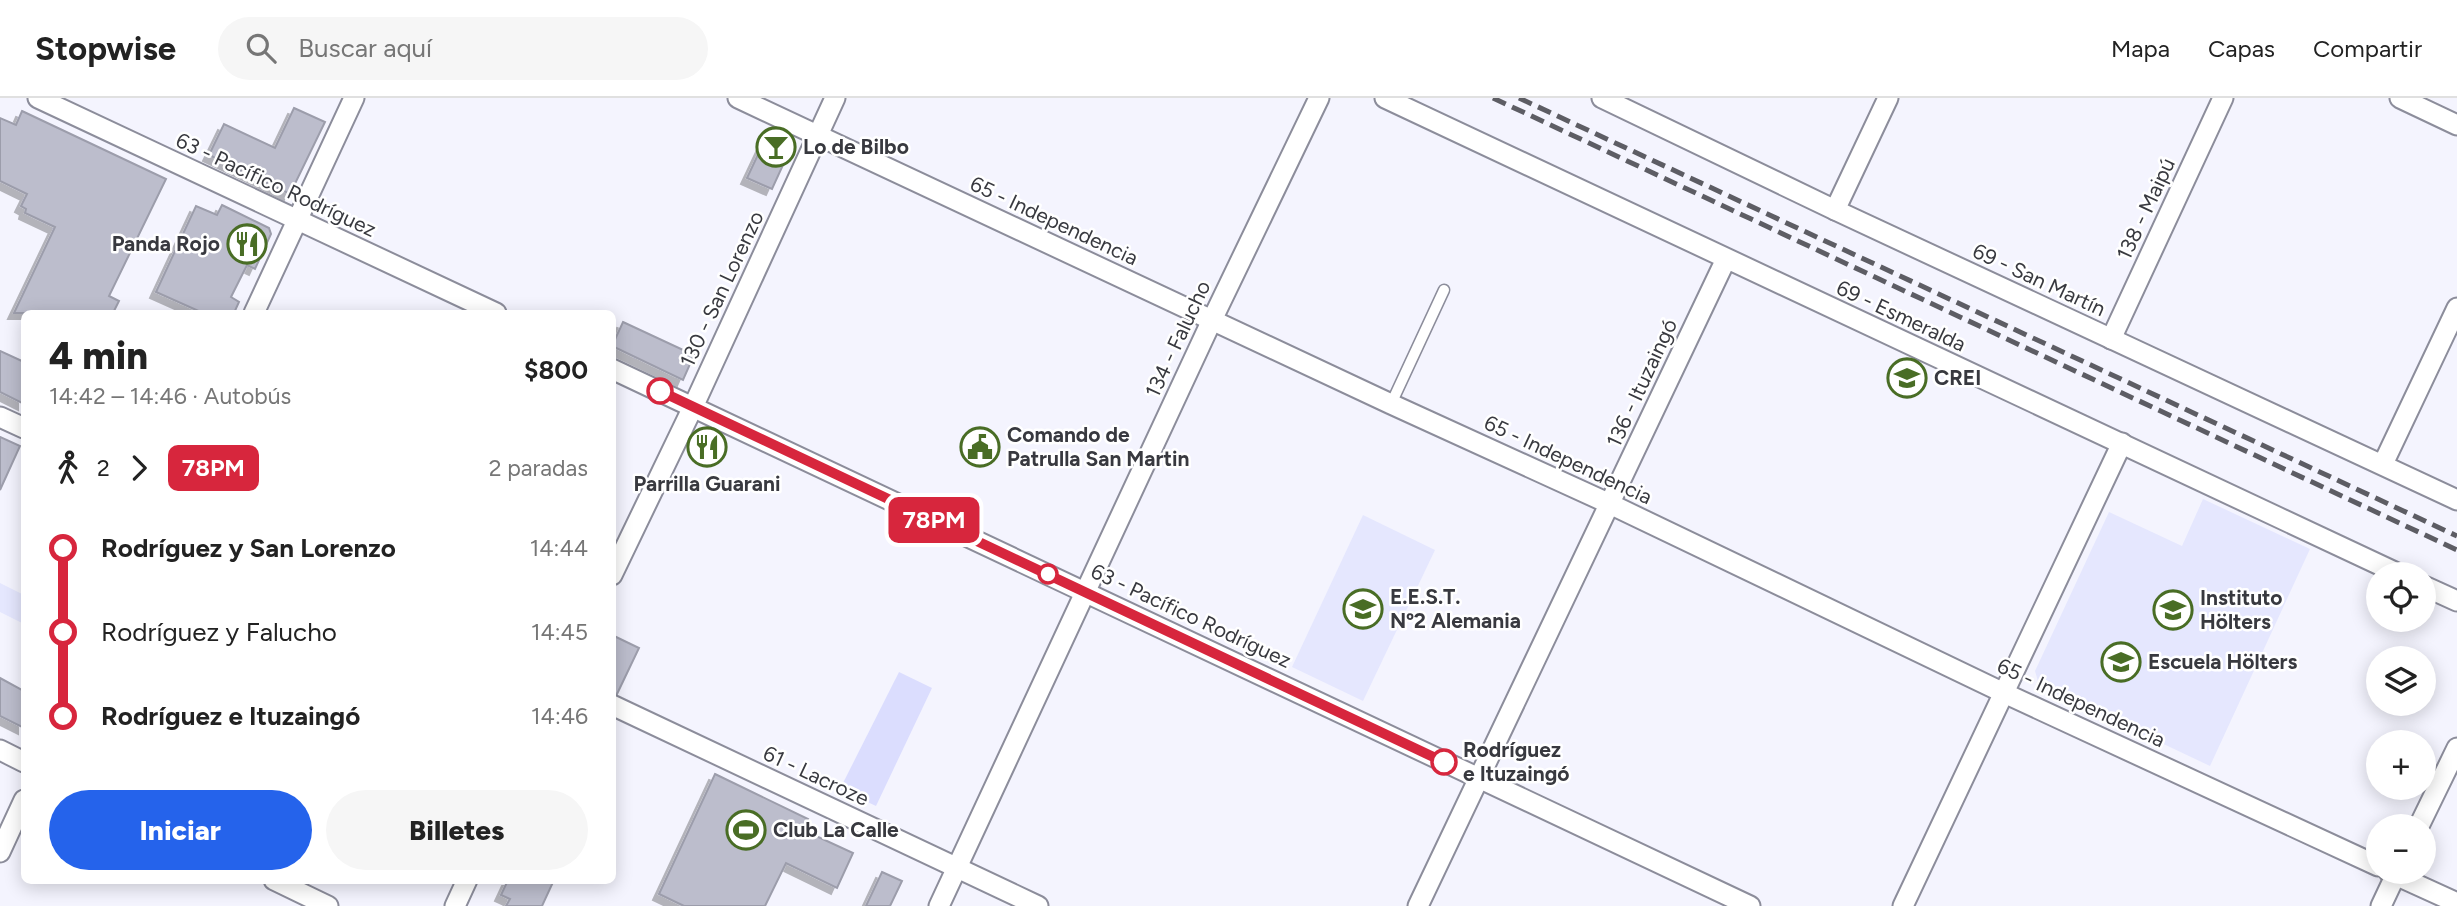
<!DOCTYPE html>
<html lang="es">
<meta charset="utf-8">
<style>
:root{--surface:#fff;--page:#f6f6f6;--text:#222;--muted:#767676;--line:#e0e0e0;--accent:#2563eb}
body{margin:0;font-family:Figtree,sans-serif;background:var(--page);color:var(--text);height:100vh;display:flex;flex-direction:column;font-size:26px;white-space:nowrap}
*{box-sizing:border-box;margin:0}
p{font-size:23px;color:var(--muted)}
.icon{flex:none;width:38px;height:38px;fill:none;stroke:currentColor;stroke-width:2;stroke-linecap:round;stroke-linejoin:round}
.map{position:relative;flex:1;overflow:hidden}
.panel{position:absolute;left:21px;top:212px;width:595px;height:574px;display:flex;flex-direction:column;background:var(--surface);border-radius:10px;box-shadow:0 4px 18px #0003}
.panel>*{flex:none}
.badge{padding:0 14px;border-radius:10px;font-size:24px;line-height:46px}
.controls{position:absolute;left:2366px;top:464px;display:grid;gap:14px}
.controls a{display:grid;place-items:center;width:70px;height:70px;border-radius:50%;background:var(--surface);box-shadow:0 4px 18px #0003;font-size:35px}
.map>.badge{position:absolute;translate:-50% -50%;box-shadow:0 0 0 4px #fff}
.legs{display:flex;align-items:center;gap:10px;height:77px;padding:0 28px;font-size:23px}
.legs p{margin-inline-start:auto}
.headline{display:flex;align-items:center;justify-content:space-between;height:119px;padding:0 28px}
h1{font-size:38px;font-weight:800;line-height:52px}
.button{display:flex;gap:14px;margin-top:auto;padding:14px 28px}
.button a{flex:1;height:80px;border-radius:42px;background:var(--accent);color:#fff;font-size:28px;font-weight:800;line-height:80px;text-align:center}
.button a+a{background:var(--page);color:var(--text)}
ul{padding:0 28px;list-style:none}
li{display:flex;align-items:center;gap:24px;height:84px;font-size:26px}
li i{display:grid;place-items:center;width:10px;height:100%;margin:0 9px;background:currentColor}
li i::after{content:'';width:18px;height:18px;margin:-9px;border:5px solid;border-radius:50%;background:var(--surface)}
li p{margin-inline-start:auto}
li:first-child i{background:linear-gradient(#0000 50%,currentColor 0)}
li:last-child i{background:linear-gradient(currentColor 50%,#0000 0)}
header{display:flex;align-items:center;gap:42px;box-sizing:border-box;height:98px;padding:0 35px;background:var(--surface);border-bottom:2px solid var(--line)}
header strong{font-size:33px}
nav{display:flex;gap:38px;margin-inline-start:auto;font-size:24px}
.search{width:490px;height:63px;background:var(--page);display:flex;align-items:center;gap:18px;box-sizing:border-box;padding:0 24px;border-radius:38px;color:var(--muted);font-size:26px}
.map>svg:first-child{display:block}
.built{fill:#e5e7fe}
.green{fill:#dbddfe}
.building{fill:#bcbdcc;stroke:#9c9dab;stroke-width:2;filter:url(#shadow)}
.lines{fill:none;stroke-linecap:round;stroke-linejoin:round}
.lane-casing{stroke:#8c8d9b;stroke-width:13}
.street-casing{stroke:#8c8d9b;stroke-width:23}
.lane{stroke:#fff;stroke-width:10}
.street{stroke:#fff;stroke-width:19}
.rail{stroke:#5d5d64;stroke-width:5;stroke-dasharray:14 7;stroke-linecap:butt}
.line-1-casing{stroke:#fff;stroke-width:16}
.line-1{stroke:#d7263d;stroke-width:10}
.stop-1-dot{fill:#fff;stroke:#d7263d;stroke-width:3.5}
.labels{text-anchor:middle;stroke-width:5;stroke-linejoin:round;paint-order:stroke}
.poi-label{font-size:21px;font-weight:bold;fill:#38393f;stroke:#fff;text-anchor:start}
.street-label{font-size:21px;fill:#38393f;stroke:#fff}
.stop-label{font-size:21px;font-weight:bold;fill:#38393f;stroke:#fff;text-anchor:start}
</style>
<header>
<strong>Stopwise</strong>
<div class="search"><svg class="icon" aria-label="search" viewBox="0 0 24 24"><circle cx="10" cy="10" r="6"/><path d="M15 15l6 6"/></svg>Buscar aquí</div>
<nav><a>Mapa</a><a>Capas</a><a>Compartir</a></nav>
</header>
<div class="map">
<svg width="2457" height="808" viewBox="0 0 2457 808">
<defs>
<filter id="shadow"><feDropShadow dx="-6" dy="6" stdDeviation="0" flood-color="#0004"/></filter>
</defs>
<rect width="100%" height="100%" fill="#f4f4fe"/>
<g class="built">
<polygon points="2203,401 2310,451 2210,668 2039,587 2035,573 2109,414 2182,448"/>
<polygon points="1363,417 1435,452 1363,603 1292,569"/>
<polygon points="0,485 24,497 24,526 0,514"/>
</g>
<polygon class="green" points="899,574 932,590 876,708 840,691"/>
<g class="building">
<polygon points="294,10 325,24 290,96 209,57 224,26 275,50"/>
<polygon points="22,13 166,81 109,198 119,203 113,215 14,215 55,129 25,115 26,111 21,108 27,96 0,83 0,20 16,27"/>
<polygon points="770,31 794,43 772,91 747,80"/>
<polygon points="222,107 269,130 271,136 255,171 247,167 231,199 239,204 234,215 203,215 156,194 196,108 217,117"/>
<polygon points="623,224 694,257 683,282 612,248"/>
<polygon points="0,253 24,264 24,306 0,294"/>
<polygon points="0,339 20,348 0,392"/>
<polygon points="612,537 639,550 617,596 612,595"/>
<polygon points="0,580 24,593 24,630 0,618"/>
<polygon points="715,676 808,721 803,732 853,755 837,790 786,765 765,808 684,808 659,796"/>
<polygon points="882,774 902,783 890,808 866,808"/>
<polygon points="508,782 554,782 542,808 506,808 510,801 501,797"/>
</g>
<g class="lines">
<g class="lane-casing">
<polyline id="lane" points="1391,306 1444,192"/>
</g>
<g class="street-casing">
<g id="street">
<polyline points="38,0 496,215"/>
<polyline points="738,0 1391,306 1610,406 2004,595 2378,768"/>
<polyline points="1385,0 2399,476"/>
<polyline points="1602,0 1835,112 2457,402"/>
<polyline points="2400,0 2457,27"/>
<polyline points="1835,112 1888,0"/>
<polyline points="254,215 354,0"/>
<polyline points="2111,241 2223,0"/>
<polyline points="612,271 1750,808"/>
<polyline points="0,319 24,330"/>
<polyline points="2383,366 2457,210"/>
<polyline points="612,477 693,309 835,0"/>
<polyline points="2424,488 2457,503"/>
<polyline points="612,607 1038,808"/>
<polyline points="0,652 24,664"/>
<polyline points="2419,728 2457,650"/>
<polyline points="0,754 24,702"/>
<polyline points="2389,774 2457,805"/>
<polyline points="274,782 328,808"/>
<polyline points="455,808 467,782"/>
<polyline points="939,808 1212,222 1319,0"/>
<polyline points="1418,808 1726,161"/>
<polyline points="1903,808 2122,345"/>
<polyline points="2381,808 2397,774"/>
</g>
</g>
<use href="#lane" class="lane"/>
<use href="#street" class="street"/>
<g class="rail">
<polyline points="1493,0 2457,452"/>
<polyline points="1519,0 2457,438"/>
</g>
</g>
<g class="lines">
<g class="line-1-casing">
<polyline id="line-1" points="660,293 1444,664"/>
</g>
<use href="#line-1" class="line-1"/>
</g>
<defs>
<g id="bar-ring" transform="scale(2.0125)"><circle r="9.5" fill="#fff" stroke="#496d25" stroke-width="1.5"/><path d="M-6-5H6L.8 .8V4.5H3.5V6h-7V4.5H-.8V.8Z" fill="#496d25"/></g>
<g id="restaurant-ring" transform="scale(2.0125)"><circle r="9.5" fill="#fff" stroke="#496d25" stroke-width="1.5"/><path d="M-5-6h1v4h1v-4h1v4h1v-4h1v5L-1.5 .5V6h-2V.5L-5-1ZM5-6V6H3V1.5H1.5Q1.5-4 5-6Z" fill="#496d25"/></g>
<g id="school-ring" transform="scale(2.0125)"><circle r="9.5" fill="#fff" stroke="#496d25" stroke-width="1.5"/><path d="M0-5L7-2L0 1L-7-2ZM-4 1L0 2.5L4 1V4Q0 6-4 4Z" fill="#496d25"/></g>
<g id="civic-ring" transform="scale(2.0125)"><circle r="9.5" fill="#fff" stroke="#496d25" stroke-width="1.5"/><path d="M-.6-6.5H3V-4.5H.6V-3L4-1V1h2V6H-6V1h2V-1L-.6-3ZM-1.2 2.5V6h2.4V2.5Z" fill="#496d25"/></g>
<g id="stadium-ring" transform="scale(2.0125)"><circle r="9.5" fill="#fff" stroke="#496d25" stroke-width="1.5"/><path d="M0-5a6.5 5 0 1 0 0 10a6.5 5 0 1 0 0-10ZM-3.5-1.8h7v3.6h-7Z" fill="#496d25"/></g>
</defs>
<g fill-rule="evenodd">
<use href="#bar-ring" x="776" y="49"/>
<use href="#restaurant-ring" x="247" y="146"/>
<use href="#school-ring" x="1907" y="280"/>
<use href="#restaurant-ring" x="707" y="349"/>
<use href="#civic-ring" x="980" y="349"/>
<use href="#school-ring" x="1363" y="511"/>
<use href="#school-ring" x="2173" y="512"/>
<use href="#school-ring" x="2121" y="564"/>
<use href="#stadium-ring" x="746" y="732"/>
</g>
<g class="stop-1-dot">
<circle cx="660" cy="293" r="12"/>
<circle cx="1048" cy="476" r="9"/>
<circle cx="1444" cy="664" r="12"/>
</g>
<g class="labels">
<g class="poi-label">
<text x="803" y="56">Lo de Bilbo</text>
<text x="220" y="153" text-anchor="end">Panda Rojo</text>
<text x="1934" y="287">CREI</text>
<text x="1007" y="344">Comando de<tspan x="1007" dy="24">Patrulla San Martin</tspan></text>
<text x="707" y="393" text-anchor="middle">Parrilla Guarani</text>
<text x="1390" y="506">E.E.S.T.<tspan x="1390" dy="24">Nº2 Alemania</tspan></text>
<text x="2200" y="507">Instituto<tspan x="2200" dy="24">Hölters</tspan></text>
<text x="2148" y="571">Escuela Hölters</text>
<text x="773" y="739">Club La Calle</text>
</g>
<g class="street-label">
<text transform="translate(276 87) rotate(25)" y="7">63 - Pacífico Rodríguez</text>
<text transform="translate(2146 111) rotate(-65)" y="7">138 - Maipú</text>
<text transform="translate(1054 123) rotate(25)" y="7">65 - Independencia</text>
<text transform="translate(2039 182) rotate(25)" y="7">69 - San Martín</text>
<text transform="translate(722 191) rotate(-65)" y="7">130 - San Lorenzo</text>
<text transform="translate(1901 218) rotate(25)" y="7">69 - Esmeralda</text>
<text transform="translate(1178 241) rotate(-65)" y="7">134 - Falucho</text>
<text transform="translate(1642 285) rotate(-65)" y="7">136 - Ituzaingó</text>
<text transform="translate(1568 362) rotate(25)" y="7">65 - Independencia</text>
<text transform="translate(1191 518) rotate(25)" y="7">63 - Pacífico Rodríguez</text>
<text transform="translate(2081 605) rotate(25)" y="7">65 - Independencia</text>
<text transform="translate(816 678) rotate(25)" y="7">61 - Lacroze</text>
</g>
<g class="stop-label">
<text x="1463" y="659">Rodríguez<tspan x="1463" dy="24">e Ituzaingó</tspan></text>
</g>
</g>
</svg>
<div class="controls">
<a><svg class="icon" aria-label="locate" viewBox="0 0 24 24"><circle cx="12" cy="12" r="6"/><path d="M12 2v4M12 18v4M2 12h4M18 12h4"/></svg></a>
<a><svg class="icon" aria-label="layers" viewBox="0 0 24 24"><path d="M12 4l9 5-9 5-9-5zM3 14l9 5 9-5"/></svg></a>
<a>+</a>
<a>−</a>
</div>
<b class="badge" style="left:934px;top:422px;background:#d7263d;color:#fff">78PM</b>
<section class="panel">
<div class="headline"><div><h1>4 min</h1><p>14:42 – 14:46 · Autobús</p></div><b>$800</b></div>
<div class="legs"><svg class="icon" aria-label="walk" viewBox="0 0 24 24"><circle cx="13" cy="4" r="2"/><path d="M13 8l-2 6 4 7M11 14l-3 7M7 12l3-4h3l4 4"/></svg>2<svg class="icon" aria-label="forward" viewBox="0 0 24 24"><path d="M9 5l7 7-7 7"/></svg><b class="badge" style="background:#d7263d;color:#fff">78PM</b><p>2 paradas</p></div>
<ul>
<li><i style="color:#d7263d"></i><b>Rodríguez y San Lorenzo</b><p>14:44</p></li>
<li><i style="color:#d7263d"></i><span>Rodríguez y Falucho</span><p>14:45</p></li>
<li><i style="color:#d7263d"></i><b>Rodríguez e Ituzaingó</b><p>14:46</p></li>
</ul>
<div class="button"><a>Iniciar</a><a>Billetes</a></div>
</section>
</div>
